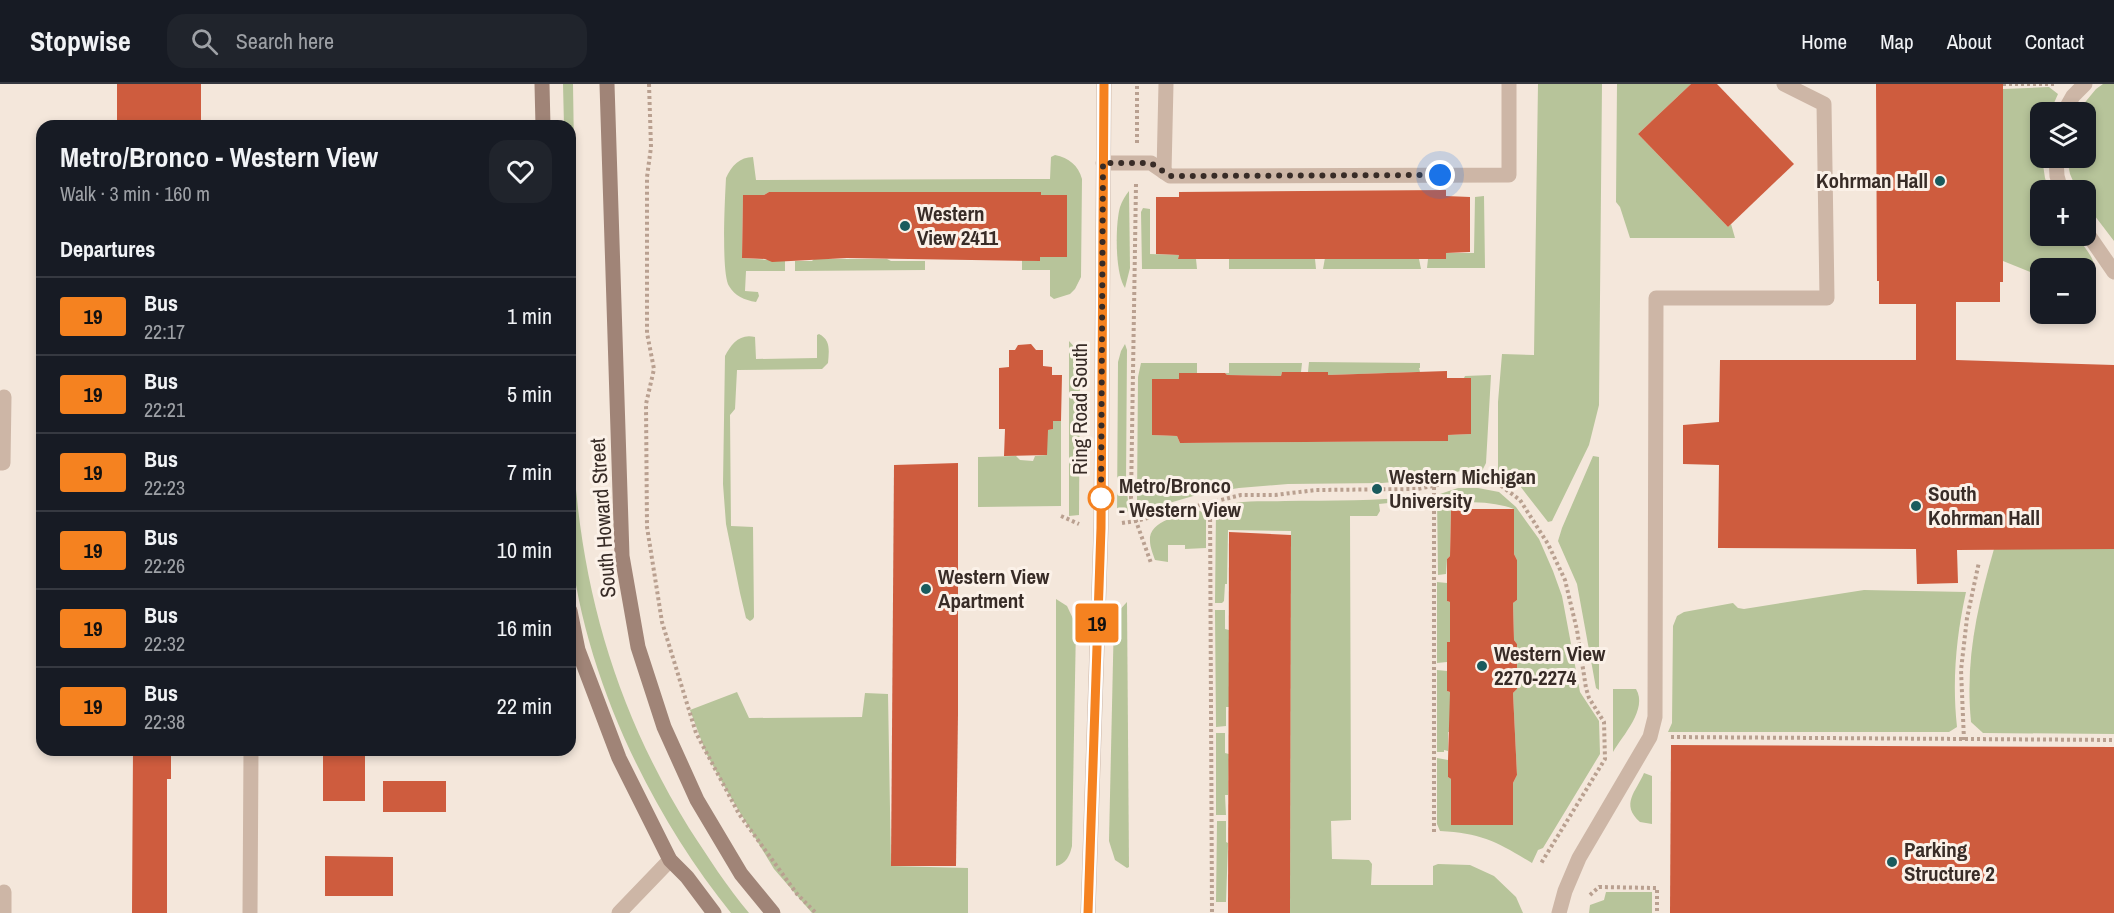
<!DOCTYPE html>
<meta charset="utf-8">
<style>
:root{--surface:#171b24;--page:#20242c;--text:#f1f3f6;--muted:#9ea1a6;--line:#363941}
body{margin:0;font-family:"Archivo Narrow",sans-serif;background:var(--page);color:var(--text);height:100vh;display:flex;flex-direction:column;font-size:22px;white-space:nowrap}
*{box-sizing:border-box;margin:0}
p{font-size:20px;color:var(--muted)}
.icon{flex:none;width:33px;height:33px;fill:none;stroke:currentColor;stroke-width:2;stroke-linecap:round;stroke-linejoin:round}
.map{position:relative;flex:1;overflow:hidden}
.drawer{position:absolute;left:36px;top:36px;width:540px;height:636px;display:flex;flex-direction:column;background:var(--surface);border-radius:18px;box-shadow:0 3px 9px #0003}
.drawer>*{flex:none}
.badge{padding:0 12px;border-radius:4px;font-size:21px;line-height:39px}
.tools{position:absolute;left:2030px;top:18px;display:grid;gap:12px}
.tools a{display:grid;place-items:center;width:66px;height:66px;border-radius:12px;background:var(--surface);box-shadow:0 3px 9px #0003;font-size:30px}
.you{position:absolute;width:30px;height:30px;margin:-15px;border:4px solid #fff;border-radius:50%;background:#1a73e8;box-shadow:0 0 0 9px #1a73e833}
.map>.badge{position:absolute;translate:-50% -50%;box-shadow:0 0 0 3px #fff}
h2{padding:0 24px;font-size:22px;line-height:54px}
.round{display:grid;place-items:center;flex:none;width:63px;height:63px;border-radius:18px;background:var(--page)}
.overview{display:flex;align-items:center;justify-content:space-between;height:102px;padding:0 24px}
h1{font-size:28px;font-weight:700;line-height:45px}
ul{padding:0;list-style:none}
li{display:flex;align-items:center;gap:18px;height:78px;padding:0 24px;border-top:2px solid var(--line)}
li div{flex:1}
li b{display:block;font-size:22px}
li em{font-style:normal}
li .badge{min-width:66px;font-weight:700;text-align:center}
header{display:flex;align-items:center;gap:36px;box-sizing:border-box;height:84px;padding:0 30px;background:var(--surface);border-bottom:2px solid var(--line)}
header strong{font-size:28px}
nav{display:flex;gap:33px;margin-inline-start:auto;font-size:21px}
.search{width:420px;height:54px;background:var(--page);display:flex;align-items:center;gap:15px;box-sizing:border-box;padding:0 21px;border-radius:18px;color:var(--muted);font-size:22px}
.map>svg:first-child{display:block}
.green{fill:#b7c49a}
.building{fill:#ce5c3e}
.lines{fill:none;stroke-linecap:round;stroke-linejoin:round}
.path{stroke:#b9a090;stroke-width:4;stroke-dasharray:3 3;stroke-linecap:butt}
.lane{stroke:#cdb6a6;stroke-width:15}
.street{stroke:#cdb6a6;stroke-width:15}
.secondary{stroke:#a08477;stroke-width:15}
.line-casing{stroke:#fff;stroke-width:14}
.line{stroke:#f58220;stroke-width:9}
.walk{stroke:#382c27;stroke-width:6;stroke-dasharray:0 10.8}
.poi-dot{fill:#1a5b5d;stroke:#fbf1e8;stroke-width:2}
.stop-dot{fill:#fff;stroke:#f58220;stroke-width:3}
.labels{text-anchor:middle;stroke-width:6;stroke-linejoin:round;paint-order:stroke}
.poi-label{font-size:21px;font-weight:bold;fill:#382c27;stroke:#fbf1e8;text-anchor:start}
.street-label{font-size:21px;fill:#382c27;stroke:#fbf1e8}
.stop-label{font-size:21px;font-weight:bold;fill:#382c27;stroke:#fbf1e8;text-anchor:start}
</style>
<header>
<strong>Stopwise</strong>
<div class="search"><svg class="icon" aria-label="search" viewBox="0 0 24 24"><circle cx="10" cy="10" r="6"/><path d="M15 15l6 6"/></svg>Search here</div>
<nav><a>Home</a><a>Map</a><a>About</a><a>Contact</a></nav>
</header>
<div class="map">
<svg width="2114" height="829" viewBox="0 0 2114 829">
<rect width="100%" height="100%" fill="#f4e7db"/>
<g class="green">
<path d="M563,0H573C574,74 576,148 575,222C575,275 571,328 574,381C583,513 619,631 689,744C708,773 727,803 749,829H731C649,727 584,591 570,460V42H564Z"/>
<polygon points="1538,0 1602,0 1599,321 1589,361 1552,437 1548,438 1520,402 1501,391 1498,387 1498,318 1502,270 1534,271"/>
<polygon points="1617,0 1691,0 1638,50 1728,143 1731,140 1735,154 1630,154 1620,123 1616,118"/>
<polygon points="2103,0 2114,0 2114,157 2085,119 2085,106 2078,106 2076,104 2070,90 2067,75 2067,74 2085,74 2085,28 2077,28 2096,5"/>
<path d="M2049,3L2058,10L2050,28H2040V74H2042L2045,94L2049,106H2040V152H2076C2092,173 2101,180 2090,207L2085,206V184H2040V192L2003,177V5Z"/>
<path d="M1055,71C1069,74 1078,81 1082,95L1081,193L1075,205L1070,210L1054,215L1050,212V186H1022V176L1040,177V173L1067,172V111H1041V108H769L764,111L743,112L742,174L785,177V187H746L745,207L758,208L759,212L756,218C744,216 735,212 729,202C721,189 725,113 726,94C731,82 740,73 753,73L756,96L1050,95L1051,73Z"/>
<path d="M1129,107L1130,184L1125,204C1115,190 1115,141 1120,123C1122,117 1125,112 1129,107Z"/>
<polygon points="1484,112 1485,184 1427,184 1428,175 1446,174 1446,169 1474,169 1475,113"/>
<polygon points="1143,124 1150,125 1150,170 1179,171 1178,175 1196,175 1197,185 1142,185 1141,128"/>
<polygon points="1229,174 1297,174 1297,175 1315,175 1316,185 1229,185"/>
<polygon points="1325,174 1419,175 1421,185 1323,185"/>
<polygon points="814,175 887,175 891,177 925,177 925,186 795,187 795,177 812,177"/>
<path d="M819,250C831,256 829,267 828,279L822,285L737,286L735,325L730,331L731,442L753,443L754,533L753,535L750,537L746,534L740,509L726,440L723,400L725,272C731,260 740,249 755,253L756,275L817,274V251Z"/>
<polygon points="1069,257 1076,265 1080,277 1079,431 1069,432"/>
<polygon points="1125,260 1127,266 1126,397 1129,427 1117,431 1118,278 1121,267"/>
<polygon points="1309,278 1420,279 1420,284 1419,284 1420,288 1328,291 1328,288 1308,288"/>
<polygon points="1141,279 1197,279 1197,289 1179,295 1152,295 1152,351 1177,352 1180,359 1448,357 1448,351 1471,350 1471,294 1464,294 1465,292 1491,291 1486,379 1482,387 1461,387 1416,396 1382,399 1288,400 1239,404 1200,410 1159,422 1144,422 1137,416 1138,293"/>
<polygon points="1229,279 1302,279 1301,288 1282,288 1281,292 1227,291 1225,289 1229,289"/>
<polygon points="1053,337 1061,337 1061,422 978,423 978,373 1016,372 1020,376 1033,377 1035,372 1047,371 1047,346 1053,345"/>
<polygon points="1593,372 1599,373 1599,606 1596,604 1577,500 1558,457 1562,444"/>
<path d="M1458,404H1478L1499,408L1516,423L1539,455L1553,487L1562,512L1580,608L1599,637L1600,670L1543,764L1538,766L1532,779C1497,758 1482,749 1440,747L1437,740V674L1448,676V693L1451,695V741H1513V699L1517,691L1513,609L1517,605V560L1514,556L1513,519L1517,516V476L1514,470V425C1498,419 1467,415 1451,422L1450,472L1447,475L1446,490L1438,491L1437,411Z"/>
<path d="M1424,411L1427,415L1379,420L1380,427L1377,432H1350L1351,736L1331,737L1332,775L1369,776L1372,780L1371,801H1433V782L1438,780L1470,781L1494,792L1516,813L1523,829H1290L1291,447L1228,446L1227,500H1225L1224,517L1222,519H1215L1216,425C1236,415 1263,418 1285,417C1331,416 1378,418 1424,411Z"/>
<path d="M1198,426L1204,429L1206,432V464L1185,465V461H1168V478L1155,476C1153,470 1150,463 1150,457C1148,436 1183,431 1198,426Z"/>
<path d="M1994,465H2114V650L1983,649L1971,638C1965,576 1977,524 1994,465Z"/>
<polygon points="1437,498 1447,499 1447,517 1450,518 1450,558 1447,578 1437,579"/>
<path d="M1864,506L1966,508C1956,553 1952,598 1957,643L1949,648H1668L1672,639L1673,542L1677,532L1684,528L1733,519L1738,524L1744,525Z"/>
<path d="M1056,515L1067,522L1076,541L1072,762C1070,771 1066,780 1056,782Z"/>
<polygon points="1127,518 1129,783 1127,784 1115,776 1109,757 1114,532"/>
<polygon points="1215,526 1225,526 1225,545 1229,546 1229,623 1226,623 1226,642 1216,643"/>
<polygon points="1437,586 1447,587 1447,607 1450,608 1450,648 1448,648 1448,667 1444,666 1444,668 1437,668"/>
<path d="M1613,605H1636C1648,625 1623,651 1613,668Z"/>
<polygon points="737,608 749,634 862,633 865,609 888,610 891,782 968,784 968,829 812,829 774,785 727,707 706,669 690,626"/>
<polygon points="1216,649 1225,649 1225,669 1229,670 1228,711 1225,711 1226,731 1216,731"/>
<path d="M1644,689L1652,692V740L1640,738C1620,720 1636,708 1644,689Z"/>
<polygon points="1217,737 1226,737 1226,758 1228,759 1226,818 1216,818"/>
<polygon points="1606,808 1652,808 1652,829 1589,829 1590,821 1604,816"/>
</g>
<g class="building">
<rect x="117" y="0" width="84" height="42"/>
<polygon points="1691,0 1717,0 1794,80 1728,143 1638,50"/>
<polygon points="1876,0 2003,0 2003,198 2000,198 2000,218 1956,218 1956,276 2114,281 2114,465 1957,466 1958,499 1917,500 1916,465 1718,464 1719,381 1683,380 1683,341 1719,338 1720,276 1916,276 1916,220 1879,220 1879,197 1877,197"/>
<polygon points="1446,106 1446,112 1470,113 1470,168 1446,169 1446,175 1178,175 1179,171 1156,170 1156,113 1179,113 1179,108"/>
<polygon points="769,108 1041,108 1041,111 1067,111 1067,173 1040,173 1040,177 847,174 772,178 765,175 742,174 743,111 764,111"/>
<polygon points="1031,260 1036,266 1043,266 1043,282 1052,283 1052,291 1062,291 1061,337 1053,337 1053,345 1048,346 1047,371 1004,372 1005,345 999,345 999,284 1009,283 1009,266 1015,266 1018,261"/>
<polygon points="1447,287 1447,294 1471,294 1471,350 1448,351 1448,357 1180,359 1177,352 1152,351 1152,295 1179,295 1179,289 1225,289 1227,291 1281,292 1282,288 1328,288 1328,291"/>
<polygon points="958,379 958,630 956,782 891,782 894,381"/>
<polygon points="1451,425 1514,425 1514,470 1517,476 1517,516 1513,519 1514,556 1517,560 1517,605 1513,609 1517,691 1513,699 1513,741 1451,741 1451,695 1448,693 1448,676 1450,608 1447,607 1447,558 1450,558 1450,518 1447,517 1447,475 1450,472"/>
<polygon points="1229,448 1291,451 1290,829 1228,829"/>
<polygon points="1671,661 2114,663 2114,829 1670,829"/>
<polygon points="133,666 171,666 171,695 167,695 167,829 132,829"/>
<rect x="323" y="666" width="42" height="51"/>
<rect x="383" y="697" width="63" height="31"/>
<polygon points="325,772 393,773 393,812 325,812"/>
</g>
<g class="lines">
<g class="path">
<polyline points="649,0 651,63 647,93 647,249 654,285 646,320 647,443 662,538 696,649 739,730 797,810 816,829"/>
<polyline points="2003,0 2056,0"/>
<polyline points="1137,59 1137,0"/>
<polyline points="1136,100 1131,414 1136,437 1151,479"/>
<polyline points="1210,417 1212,829"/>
<polyline points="1061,432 1079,440"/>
<polyline points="1122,439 1136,437 1241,411 1275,411 1316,406 1417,405 1454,398 1492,398 1500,401 1520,416 1548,460 1565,496 1577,546 1586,604 1589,614 1604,638 1605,675 1540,781"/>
<polyline points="1671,653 2114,656"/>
<polyline points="1964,656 1961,586 1967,534 1979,478"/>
<polyline points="1434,748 1434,402"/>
<polyline points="1590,811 1599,803 1657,804 1657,829"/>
</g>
<g class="lane">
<polyline points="2064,28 2073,12 2085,0"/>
<polyline points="2056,74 2057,92 2061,106"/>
<polyline points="1103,79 1151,79 1170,92 1509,91 1509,0"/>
<polyline points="1164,88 1166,0"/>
<polyline points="2085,146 2114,188"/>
<polyline points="0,379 3,379 4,313"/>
<polyline points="4,808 4,829"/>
<polyline points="1559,829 1565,807 1579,774 1650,653 1655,633 1656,214 1827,214 1824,20 1784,0"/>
</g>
<g class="street">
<polyline points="250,829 251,666"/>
<polyline points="619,829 670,776"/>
<polyline points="1088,829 1101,444 1104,0"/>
</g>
<g class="secondary">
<polyline points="542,0 543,42"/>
<polyline points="607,0 622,472 638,563 664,643 697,716 741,790 773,829"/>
<polyline points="570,527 578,566 619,674 670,776 687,793 714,829"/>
</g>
</g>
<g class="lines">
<g class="line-casing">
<polyline id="line" points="1088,829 1101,444 1104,0"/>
</g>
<use href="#line" class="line"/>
<polyline class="walk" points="1101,414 1101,421 1103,79 1151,79 1170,92 1440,91"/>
</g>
<g class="poi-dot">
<circle cx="1940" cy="97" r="6"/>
<circle cx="905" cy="142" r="6"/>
<circle cx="1377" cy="405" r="6"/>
<circle cx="1916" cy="422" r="6"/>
<circle cx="926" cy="505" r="6"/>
<circle cx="1482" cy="582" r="6"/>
<circle cx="1892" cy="778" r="6"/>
</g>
<circle class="stop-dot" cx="1101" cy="414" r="12"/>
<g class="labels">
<g class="poi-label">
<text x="1928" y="104" text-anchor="end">Kohrman Hall</text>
<text x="917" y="137">Western<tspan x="917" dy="24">View 2411</tspan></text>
<text x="1389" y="400">Western Michigan<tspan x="1389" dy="24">University</tspan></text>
<text x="1928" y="417">South<tspan x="1928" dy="24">Kohrman Hall</tspan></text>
<text x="938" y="500">Western View<tspan x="938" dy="24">Apartment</tspan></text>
<text x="1494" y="577">Western View<tspan x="1494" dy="24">2270-2274</tspan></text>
<text x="1904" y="773">Parking<tspan x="1904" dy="24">Structure 2</tspan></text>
</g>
<g class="street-label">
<text transform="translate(1080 325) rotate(-90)" y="7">Ring Road South</text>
<text transform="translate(603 434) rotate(-94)" y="7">South Howard Street</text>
</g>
<g class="stop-label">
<text x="1119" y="409">Metro/Bronco<tspan x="1119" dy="24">- Western View</tspan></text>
</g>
</g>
</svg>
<div class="tools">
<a><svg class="icon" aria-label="layers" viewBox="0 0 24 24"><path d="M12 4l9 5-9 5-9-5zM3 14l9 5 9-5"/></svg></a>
<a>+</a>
<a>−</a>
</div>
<div class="you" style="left:1440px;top:91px"></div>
<b class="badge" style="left:1097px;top:539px;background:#f58220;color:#111">19</b>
<section class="drawer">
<div class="overview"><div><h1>Metro/Bronco - Western View</h1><p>Walk · 3 min · 160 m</p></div><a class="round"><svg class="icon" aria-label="heart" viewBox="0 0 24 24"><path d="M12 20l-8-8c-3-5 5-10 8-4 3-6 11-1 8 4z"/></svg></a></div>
<h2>Departures</h2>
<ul>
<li><span class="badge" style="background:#f58220;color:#111">19</span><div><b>Bus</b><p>22:17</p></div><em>1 min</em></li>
<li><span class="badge" style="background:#f58220;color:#111">19</span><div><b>Bus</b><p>22:21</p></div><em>5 min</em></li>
<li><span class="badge" style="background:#f58220;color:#111">19</span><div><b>Bus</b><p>22:23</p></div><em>7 min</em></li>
<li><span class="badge" style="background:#f58220;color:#111">19</span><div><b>Bus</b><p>22:26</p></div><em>10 min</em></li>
<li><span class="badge" style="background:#f58220;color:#111">19</span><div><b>Bus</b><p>22:32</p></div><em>16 min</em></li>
<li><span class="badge" style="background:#f58220;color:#111">19</span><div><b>Bus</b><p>22:38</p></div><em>22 min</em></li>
</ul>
</section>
</div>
